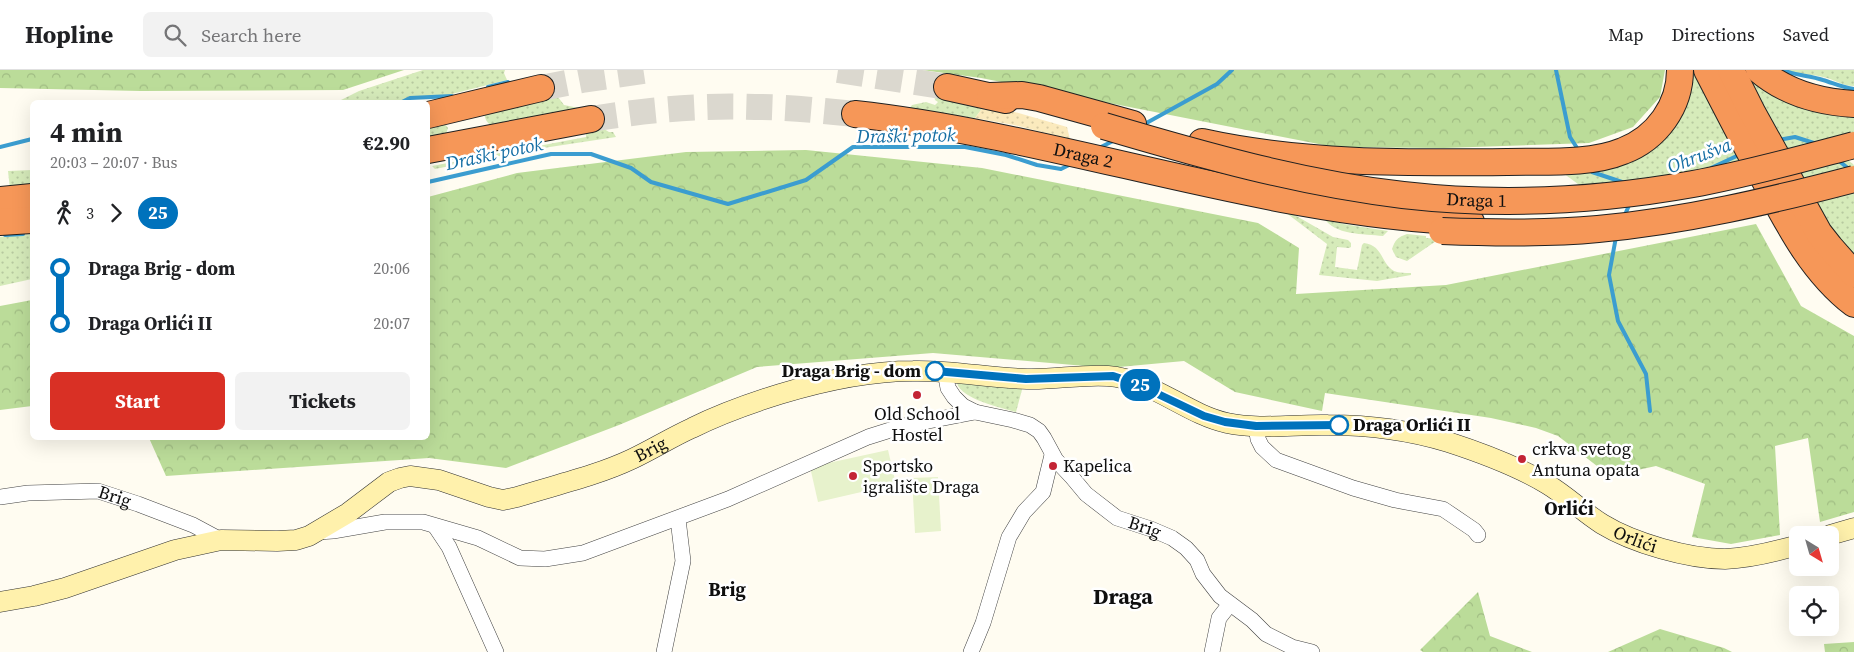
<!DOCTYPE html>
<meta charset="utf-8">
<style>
:root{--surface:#fff;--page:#f2f2f2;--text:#202124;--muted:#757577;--line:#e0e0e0;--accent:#d93025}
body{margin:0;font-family:"Source Serif 4",serif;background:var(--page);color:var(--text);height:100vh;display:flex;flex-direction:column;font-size:19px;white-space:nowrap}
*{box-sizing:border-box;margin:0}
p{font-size:16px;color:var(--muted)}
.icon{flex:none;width:28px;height:28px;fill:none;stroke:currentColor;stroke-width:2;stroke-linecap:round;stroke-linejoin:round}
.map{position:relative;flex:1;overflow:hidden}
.drawer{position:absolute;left:30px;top:30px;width:400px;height:340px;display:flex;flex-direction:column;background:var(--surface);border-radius:8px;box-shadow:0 5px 20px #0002}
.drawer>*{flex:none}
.badge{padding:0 10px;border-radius:16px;font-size:18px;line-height:32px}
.needle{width:32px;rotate:143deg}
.controls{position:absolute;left:1789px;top:456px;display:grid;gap:10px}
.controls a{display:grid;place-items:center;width:50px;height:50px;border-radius:8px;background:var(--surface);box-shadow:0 5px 20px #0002;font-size:25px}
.map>.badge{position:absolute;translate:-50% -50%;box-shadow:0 0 0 2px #fff}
.legs{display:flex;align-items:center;gap:8px;height:55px;padding:0 20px;font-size:16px}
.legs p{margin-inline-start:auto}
.head{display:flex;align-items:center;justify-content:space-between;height:85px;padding:0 20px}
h1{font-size:28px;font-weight:700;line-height:38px}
.button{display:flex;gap:10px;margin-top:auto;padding:10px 20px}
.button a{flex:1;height:58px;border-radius:8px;background:var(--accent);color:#fff;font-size:20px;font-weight:700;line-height:58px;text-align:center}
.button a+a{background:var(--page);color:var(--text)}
ul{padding:0 20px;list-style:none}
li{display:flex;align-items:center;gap:18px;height:55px;font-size:19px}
li i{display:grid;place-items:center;width:8px;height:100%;margin:0 6px;background:currentColor}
li i::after{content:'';width:12px;height:12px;margin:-6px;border:4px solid;border-radius:50%;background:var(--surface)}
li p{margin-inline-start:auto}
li:first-child i{background:linear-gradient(#0000 50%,currentColor 0)}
li:last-child i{background:linear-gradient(currentColor 50%,#0000 0)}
header{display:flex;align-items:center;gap:30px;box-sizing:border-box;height:70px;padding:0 25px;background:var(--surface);border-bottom:1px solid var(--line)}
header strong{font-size:24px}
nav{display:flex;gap:28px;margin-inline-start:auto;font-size:18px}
.search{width:350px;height:45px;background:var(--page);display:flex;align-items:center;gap:12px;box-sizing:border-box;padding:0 18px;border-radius:8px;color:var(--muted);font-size:19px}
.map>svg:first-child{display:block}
.green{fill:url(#green-dots)}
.forest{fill:url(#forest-crowns)}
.sand{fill:url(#sand-dots)}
.pitch{fill:#e7f2cc}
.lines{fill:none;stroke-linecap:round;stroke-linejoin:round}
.stream{stroke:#3b9dd0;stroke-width:4}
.highway-tunnel{stroke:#dbd8cf;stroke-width:26;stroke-dasharray:26 13;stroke-linecap:butt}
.street-casing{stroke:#424242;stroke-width:16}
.secondary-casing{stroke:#313131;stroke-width:21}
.highway-casing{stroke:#202020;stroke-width:28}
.street{stroke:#fff;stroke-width:15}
.secondary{stroke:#fff1ac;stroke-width:20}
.highway{stroke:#f69758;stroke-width:26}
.highway-bridge-casing{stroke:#202020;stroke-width:28;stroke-linecap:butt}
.highway-bridge{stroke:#f69758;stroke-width:26}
.line-1-casing{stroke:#fff;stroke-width:11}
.line-1{stroke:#0072bc;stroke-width:8}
.stop-1-dot{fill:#fff;stroke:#0072bc;stroke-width:2.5}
.poi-dot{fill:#c32435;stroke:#fff;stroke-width:2}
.labels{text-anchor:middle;stroke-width:5;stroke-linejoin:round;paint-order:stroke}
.street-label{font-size:18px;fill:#0f0f0f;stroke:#fff}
.stop-label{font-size:18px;font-weight:bold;fill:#0f0f0f;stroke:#fff;text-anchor:end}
.poi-label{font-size:18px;fill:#0f0f0f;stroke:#fff;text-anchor:start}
.water-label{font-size:19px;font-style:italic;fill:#156ea4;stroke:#fff}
.neighbourhood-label{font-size:19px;font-weight:bold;fill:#0f0f0f;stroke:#fff}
.district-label{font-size:22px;font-weight:bold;fill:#0f0f0f;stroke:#fff}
</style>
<header>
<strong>Hopline</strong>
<div class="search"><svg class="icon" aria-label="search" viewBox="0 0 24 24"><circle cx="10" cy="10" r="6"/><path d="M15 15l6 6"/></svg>Search here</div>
<nav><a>Map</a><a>Directions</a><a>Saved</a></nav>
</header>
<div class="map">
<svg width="1854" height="582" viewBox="0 0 1854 582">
<defs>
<pattern id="green-dots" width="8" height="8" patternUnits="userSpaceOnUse" patternTransform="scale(1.25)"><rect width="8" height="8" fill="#d6ebba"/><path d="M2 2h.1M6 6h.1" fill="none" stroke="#b6c89f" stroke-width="1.8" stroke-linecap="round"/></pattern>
<pattern id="forest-crowns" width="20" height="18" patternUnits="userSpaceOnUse" patternTransform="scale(1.25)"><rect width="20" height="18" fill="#bbdc99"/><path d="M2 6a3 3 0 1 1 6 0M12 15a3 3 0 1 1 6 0" fill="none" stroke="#a0bc83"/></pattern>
<pattern id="sand-dots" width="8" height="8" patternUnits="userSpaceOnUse" patternTransform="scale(1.25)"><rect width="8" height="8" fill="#fbeabd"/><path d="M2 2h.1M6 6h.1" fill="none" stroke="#d6c8a1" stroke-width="1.8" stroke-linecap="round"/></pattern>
</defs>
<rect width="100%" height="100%" fill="#fffcf1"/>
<g class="green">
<polygon points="423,0 505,0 504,3 507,10 448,25 410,27 398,32 337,32 359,21"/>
<polygon points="1687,0 1697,0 1722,54 1763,33 1752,11 1749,13 1741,0 1749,0 1854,39 1854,63 1825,71 1854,95 1854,190 1742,92 1672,106 1582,117 1559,100 1620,92"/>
<path d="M1787,0H1854V16C1842,16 1834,9 1823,7C1811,4 1799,5 1787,0Z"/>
<polygon points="934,25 952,30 981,34 981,40 975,48 909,39 912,35 926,32 935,35 938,32 935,30"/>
<path d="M558,27L564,35L579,38L493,57C487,53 485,50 484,42Z"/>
<polygon points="445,54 448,58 446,64 428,70 428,55"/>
<polygon points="604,59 609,62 613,62 616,67 530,80 435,99 432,96 586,67 586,62"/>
<polygon points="32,100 32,118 10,119 8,101"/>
<path d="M1286,140L1333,167L1348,170L1351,173V177L1349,178L1337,177L1335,197L1357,200L1362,175L1364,173C1384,176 1380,193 1394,201C1399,203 1405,203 1411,203V205L1377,211L1319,205L1327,174L1285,142Z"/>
<path d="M1324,148L1343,154L1388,161L1383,166C1364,164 1334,165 1324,148Z"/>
<polygon points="32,164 32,209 0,216 0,167"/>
<path d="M1407,164L1426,166V168L1439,169L1407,191L1396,187L1392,179C1395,170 1398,167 1407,164Z"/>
<path d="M957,313L1023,316L1016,342C1002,338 961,329 957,313Z"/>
</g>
<g class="forest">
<polygon points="0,0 404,0 343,20 141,21 0,18"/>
<polygon points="922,0 1665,0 1660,27 1633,57 1589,73 1444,78 1334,77 981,8"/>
<polygon points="806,80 982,98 1258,153 1299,178 1296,224 1446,215 1756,154 1801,236 1854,266 1854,442 1820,452 1808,368 1775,376 1780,465 1731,474 1692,467 1705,414 1656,396 1610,406 1558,366 1536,358 1491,348 1325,323 1322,341 1235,322 1184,291 1108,298 933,283 757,297 619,355 506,398 429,388 166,406 149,368 428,368 428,127 517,103 686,82"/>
<polygon points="32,230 32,336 0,340 0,236"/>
<polygon points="1478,522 1490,566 1532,582 1423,582 1420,580"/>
<polygon points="1660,559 1724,578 1732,582 1608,582"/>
<polygon points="1854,572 1854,582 1825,582 1824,574"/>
</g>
<polygon class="sand" points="981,34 1001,38 1067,57 1070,69 1014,55 975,48 981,40"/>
<g class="pitch">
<polygon points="888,380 896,414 818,432 810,397"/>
<polygon points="938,407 941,461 915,463 912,408"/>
</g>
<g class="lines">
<g class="stream">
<polyline points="1556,0 1570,67 1579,81"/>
<path d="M1783,0C1796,6 1809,5 1823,10C1833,13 1843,18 1854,19"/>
<polyline points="488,17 508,12"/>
<polyline points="402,32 410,28 452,26"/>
<polyline points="1141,56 1217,14 1232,0"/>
<polyline points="1778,70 1795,67 1817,74"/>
<polyline points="0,77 32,69"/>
<polyline points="1099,78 1115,70"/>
<polyline points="1838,90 1850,100"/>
<polyline points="1711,98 1741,84"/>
<polyline points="1590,99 1592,102 1625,113"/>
<polyline points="428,112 551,84 591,84 631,98 651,112 728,134 806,110 853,77 965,77 1006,85 1037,95 1061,99 1071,94"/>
<polyline points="1624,147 1630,133"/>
<polyline points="5,165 23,164"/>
<polyline points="1616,167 1609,205 1618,251 1646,304 1650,341"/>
</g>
<g class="highway-tunnel">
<polyline points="838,0 947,17"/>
<polyline points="541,18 582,10 649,0"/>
<path d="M591,49C645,40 700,35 755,37C789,37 822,41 855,44"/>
</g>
<g class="street-casing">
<g id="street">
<path id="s1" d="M945,302L948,318L954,327L963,336L975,342L1013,350L1030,355L1039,361L1044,368L1056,390L1071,406L1086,424L1117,448L1151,459L1172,468L1186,478L1197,490L1203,504L1220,526L1252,550L1266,564L1292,577L1312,582"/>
<polyline points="1256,356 1258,369 1262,377 1276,390 1353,418 1395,430 1443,439 1474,460 1478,465"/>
<path id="s2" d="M0,427L28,423L98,421L138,434L193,455L221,470"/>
<polyline points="435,456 449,477 496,582"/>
<polyline points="318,462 333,461 385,452 423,452 478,468 520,488 545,489 583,483 728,429 868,367 903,356 975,342"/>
<polyline points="664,582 683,491 678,449"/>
<polyline points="971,582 983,553 1009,467 1024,442 1043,422 1052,385"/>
<polyline points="1212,582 1219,548 1230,534"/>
</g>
</g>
<g class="secondary-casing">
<g id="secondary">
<polyline points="1830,465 1854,458"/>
<path id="s3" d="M0,532L34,526L65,518L175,480L221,470L277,471L296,470L309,466L348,443L389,412L400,408L410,406L439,410L489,427L503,430L517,427C555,415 596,406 632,389C653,379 672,367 692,358C720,344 751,333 780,324C823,311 868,301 913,301C951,300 989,308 1027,309C1054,310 1082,304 1108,306C1151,309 1186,344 1227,353C1260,360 1295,354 1328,355C1369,355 1409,360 1448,372C1482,383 1517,396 1547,414C1567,426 1583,442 1602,454C1633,473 1689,489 1725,489C1749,488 1774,482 1798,475"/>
</g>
</g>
<g class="highway-casing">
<g id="highway">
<path d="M1707,0C1725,35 1743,70 1762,105C1787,152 1811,201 1854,234"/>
<polyline points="1731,0 1752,42 1819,163 1830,177 1854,204"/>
<path d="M1759,0C1786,23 1819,32 1854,34"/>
<polyline points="947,17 1006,30"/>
<polyline points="990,26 1022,25 1039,28 1133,54"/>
<path id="s4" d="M855,44C1063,67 1261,144 1471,152"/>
<polyline points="428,45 541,18"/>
<path d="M1202,72C1302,94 1405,93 1507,92C1543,91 1589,95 1623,81C1657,68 1680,36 1680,0"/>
<polyline points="428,80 591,49"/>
<polyline points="0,130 32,127"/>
<polyline points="0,152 32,150"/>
</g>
</g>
<use href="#street" class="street"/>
<use href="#secondary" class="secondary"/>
<use href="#highway" class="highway"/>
<g class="highway-bridge-casing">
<g id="highway-bridge">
<path id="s5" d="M1104,56C1202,85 1300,113 1403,125C1499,136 1598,131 1693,114C1748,104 1801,89 1854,75"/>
<path d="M1442,161C1494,163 1546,164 1598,159C1685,151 1770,131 1854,109"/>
</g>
</g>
<use href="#highway-bridge" class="highway-bridge"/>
</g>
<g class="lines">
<g class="line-1-casing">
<polyline id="line-1" points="935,301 1026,309 1113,306 1137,314 1204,346 1225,352 1256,356 1339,355"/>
</g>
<use href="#line-1" class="line-1"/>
</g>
<g class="stop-1-dot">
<circle cx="935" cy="301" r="9"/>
<circle cx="1339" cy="355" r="9"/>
</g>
<g class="poi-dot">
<circle cx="917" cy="325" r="5"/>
<circle cx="1522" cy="389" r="5"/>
<circle cx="1053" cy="396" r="5"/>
<circle cx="853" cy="406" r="5"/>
</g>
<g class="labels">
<g class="street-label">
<text dy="6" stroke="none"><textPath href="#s4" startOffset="232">Draga 2</textPath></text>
<text dy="6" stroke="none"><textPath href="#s5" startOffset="381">Draga 1</textPath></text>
<text dy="6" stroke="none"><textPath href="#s3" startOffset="690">Brig</textPath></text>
<text dy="6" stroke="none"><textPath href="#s2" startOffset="116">Brig</textPath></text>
<text dy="6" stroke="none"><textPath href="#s1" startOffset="268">Brig</textPath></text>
<text dy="6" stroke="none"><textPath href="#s3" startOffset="1726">Orlići</textPath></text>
</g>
<g class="stop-label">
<text x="921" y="307">Draga Brig - dom</text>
<text x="1353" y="361" text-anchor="start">Draga Orlići II</text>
</g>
<g class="poi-label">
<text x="917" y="350" text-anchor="middle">Old School<tspan x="917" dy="21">Hostel</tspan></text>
<text x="1532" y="385">crkva svetog<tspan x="1532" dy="21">Antuna opata</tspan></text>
<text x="863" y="402">Sportsko<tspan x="863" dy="21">igralište Draga</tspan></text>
<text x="1063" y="402">Kapelica</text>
</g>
<g class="water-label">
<text transform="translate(906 65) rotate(-1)" y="7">Draški potok</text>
<text transform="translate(494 83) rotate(-12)" y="7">Draški potok</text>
<text transform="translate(1699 85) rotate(-21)" y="7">Ohrušva</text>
</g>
<g class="neighbourhood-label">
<text x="1569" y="445">Orlići</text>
<text x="727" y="526">Brig</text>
</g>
<g class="district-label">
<text x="1123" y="534">Draga</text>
</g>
</g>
</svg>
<div class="controls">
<a><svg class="needle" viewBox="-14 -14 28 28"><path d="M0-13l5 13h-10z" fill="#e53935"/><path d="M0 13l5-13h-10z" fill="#757577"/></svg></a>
<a><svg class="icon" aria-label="locate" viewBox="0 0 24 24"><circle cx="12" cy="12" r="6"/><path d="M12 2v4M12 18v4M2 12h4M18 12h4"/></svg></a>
</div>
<b class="badge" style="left:1140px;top:315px;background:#0072bc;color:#fff">25</b>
<section class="drawer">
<div class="head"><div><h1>4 min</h1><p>20:03 – 20:07 · Bus</p></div><b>€2.90</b></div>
<div class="legs"><svg class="icon" aria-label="walk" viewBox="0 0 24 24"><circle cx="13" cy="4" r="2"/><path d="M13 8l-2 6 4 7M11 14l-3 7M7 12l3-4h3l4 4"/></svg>3<svg class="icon" aria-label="forward" viewBox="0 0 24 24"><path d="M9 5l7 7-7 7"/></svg><b class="badge" style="background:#0072bc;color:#fff">25</b></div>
<ul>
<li><i style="color:#0072bc"></i><b>Draga Brig - dom</b><p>20:06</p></li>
<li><i style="color:#0072bc"></i><b>Draga Orlići II</b><p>20:07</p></li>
</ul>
<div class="button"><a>Start</a><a>Tickets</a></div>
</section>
</div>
